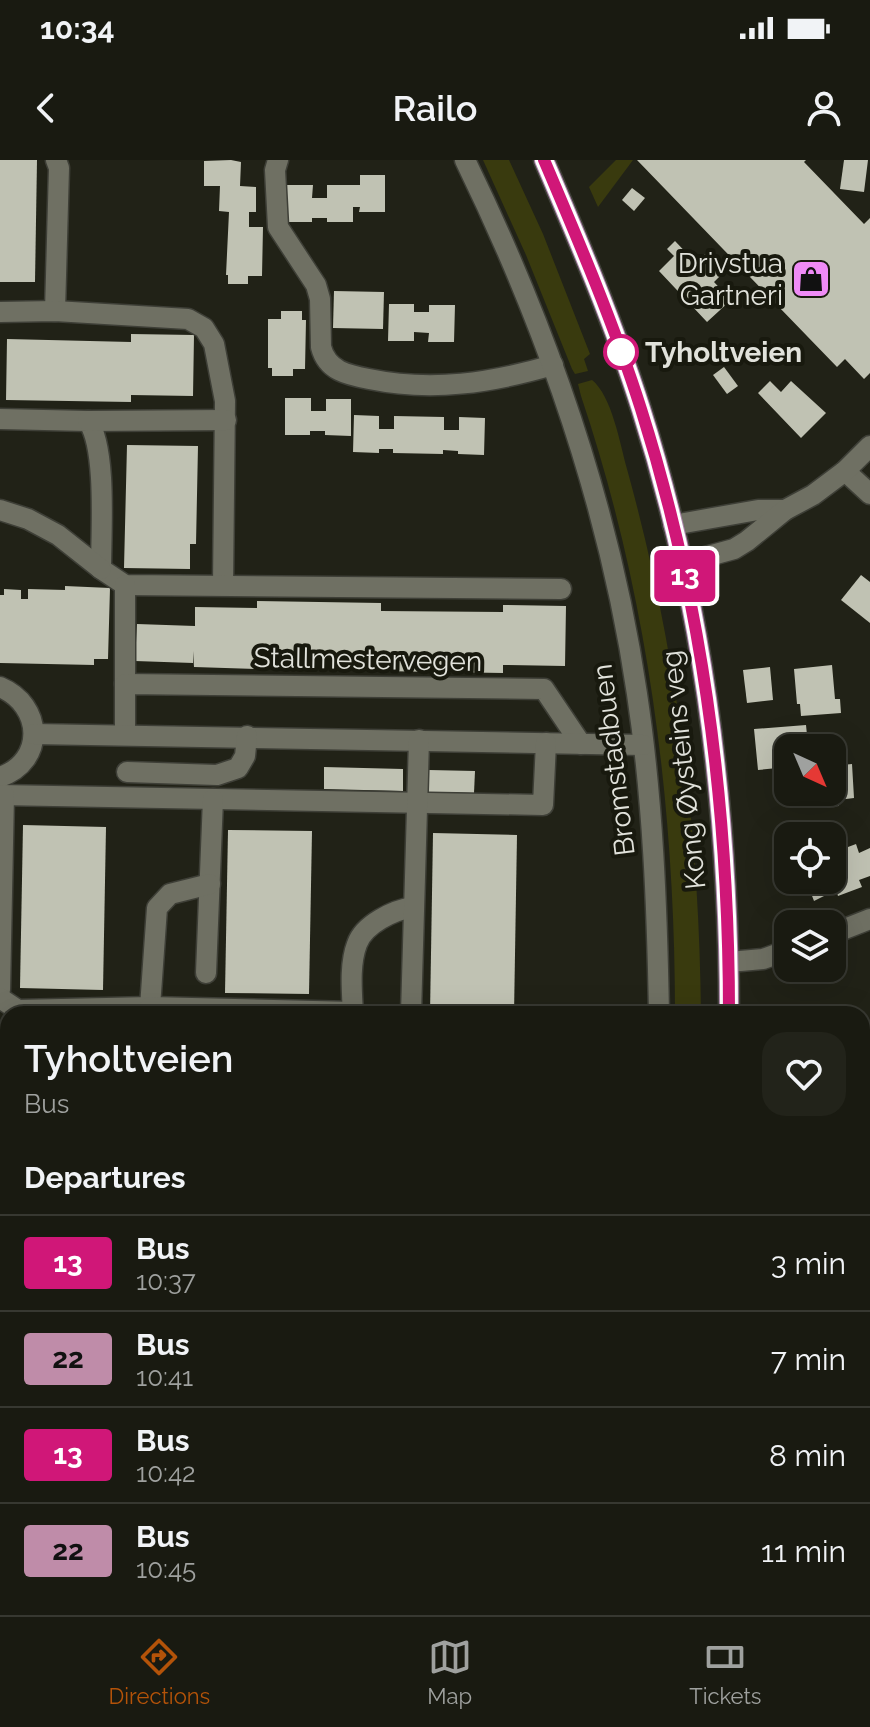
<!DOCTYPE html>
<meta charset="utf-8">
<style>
:root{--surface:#191a11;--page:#22231a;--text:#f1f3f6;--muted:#9fa19f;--line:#373831;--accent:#b45309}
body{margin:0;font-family:Raleway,sans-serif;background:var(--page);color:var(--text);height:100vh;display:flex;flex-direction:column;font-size:30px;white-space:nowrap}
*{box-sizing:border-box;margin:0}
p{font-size:26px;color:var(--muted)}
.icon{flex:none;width:44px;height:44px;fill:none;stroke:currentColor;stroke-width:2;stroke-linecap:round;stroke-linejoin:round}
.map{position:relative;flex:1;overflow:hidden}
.drawer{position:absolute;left:0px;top:846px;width:870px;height:610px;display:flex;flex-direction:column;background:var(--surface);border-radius:24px 24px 0 0;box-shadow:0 8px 32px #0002,0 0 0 2px var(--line)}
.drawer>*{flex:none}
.badge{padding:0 16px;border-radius:6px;font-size:28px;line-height:52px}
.needle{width:52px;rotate:136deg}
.controls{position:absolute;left:774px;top:574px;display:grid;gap:16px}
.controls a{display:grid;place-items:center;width:72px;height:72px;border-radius:16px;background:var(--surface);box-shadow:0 8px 32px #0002,0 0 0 2px var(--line);font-size:40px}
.map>.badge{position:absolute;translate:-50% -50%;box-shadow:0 0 0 4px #fff}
h2{padding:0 24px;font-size:30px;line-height:72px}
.round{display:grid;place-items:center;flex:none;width:84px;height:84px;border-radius:24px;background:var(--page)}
.headline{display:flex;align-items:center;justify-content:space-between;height:136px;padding:0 24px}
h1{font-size:38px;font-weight:600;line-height:60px}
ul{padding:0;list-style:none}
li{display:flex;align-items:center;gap:24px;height:96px;padding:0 24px;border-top:2px solid var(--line)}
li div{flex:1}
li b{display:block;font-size:30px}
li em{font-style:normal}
li .badge{min-width:88px;font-weight:700;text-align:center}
.status{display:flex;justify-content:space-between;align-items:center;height:56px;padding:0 40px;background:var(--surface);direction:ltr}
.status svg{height:22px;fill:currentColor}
header{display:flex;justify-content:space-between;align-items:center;height:104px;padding:0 24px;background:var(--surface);font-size:36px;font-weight:600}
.dock{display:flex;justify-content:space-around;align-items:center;height:112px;border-top:2px solid var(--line);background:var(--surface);font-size:22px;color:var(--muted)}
.dock a{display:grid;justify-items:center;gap:4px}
.dock .on{color:var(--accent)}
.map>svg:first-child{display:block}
.green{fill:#393a0e}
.building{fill:#c0c2b3}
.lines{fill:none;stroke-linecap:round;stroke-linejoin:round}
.minor-casing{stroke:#3e3f37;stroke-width:23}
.major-casing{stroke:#3e3f37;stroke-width:23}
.minor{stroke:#6f7063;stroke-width:20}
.major{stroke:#ab83a9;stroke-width:20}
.line-casing{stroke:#fff;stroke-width:18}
.line{stroke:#d01778;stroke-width:12}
.stop-dot{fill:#fff;stroke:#d01778;stroke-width:4}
.labels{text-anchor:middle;stroke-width:8;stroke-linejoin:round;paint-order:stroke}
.poi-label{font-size:28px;fill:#e1e2db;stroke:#18190e;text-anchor:end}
.stop-label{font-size:28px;font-weight:bold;fill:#e1e2db;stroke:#18190e;text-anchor:start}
.street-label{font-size:28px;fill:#e1e2db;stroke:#18190e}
</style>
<div class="status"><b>10:34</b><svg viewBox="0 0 49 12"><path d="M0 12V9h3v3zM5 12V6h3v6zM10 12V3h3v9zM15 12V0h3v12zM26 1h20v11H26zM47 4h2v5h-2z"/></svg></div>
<header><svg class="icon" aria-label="back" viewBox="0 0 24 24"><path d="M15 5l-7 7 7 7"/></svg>Railo<svg class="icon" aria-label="person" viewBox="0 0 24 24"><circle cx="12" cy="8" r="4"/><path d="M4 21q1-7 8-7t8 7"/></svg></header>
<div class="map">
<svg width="870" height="1455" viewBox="0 0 870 1455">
<rect width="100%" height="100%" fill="#212217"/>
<g class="green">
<polygon points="483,0 509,0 543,74 590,194 584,199 588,211 575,214 572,209 526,95"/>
<polygon points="616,0 633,0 598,47 589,27"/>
<path d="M592,220C612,236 620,284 627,309C677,490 699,666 701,854H675C675,644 648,435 581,236L578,224Z"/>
<polygon points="569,1448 628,1448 626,1455 564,1455"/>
</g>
<g class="building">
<polygon points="0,0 37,0 35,122 0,122"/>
<polygon points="231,0 241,2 240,26 256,27 256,52 249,52 249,67 263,67 262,116 248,116 248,124 228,124 228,115 226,115 229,52 219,51 220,26 204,26 204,1"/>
<polygon points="637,0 806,0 804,2 864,64 870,58 870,213 864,219 845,199 837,207"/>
<polygon points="844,0 868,0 864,32 840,29"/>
<polygon points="360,15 385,15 385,52 359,52 360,47 353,47 353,62 327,62 327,58 312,58 312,62 287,62 287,25 313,25 312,38 327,38 327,25 360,25"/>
<polygon points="632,28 645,38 634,51 622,40"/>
<polygon points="675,81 696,103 705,94 723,113 714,122 731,140 707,162 659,111 674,96 667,89"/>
<polygon points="334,131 384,132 383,169 333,168"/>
<polygon points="389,144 414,144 414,152 429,152 429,145 455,145 454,182 428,182 429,173 414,172 414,181 388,181"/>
<polygon points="281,151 302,151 302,160 306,160 305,209 293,209 293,216 272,216 272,208 268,208 268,159 281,159"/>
<polygon points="131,174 194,175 193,236 131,235 131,242 6,240 7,179 131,182"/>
<polygon points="724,207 738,226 727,234 713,215"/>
<polygon points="770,221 781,232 791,221 826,253 801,278 758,233"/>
<polygon points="285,238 311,238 311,251 326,251 326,239 351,239 351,276 325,275 325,271 310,271 310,275 285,275"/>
<polygon points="354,255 379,256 379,269 394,269 394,256 444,257 444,270 459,270 459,257 485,258 484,295 458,294 458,291 443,290 443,294 393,293 393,289 379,289 379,293 353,292"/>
<polygon points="127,285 198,286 196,384 190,384 190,409 124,408"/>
<polygon points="861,415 870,422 870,463 841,440"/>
<polygon points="65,426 110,428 108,499 94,499 94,505 0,503 0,435 4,435 4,429 21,430 21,439 28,439 28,429 65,430"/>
<polygon points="257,441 381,443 381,451 503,452 503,445 566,446 565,506 503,505 503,513 378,511 379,503 258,501 258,509 194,507 193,491 193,503 135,501 137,464 195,466 195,447 257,448"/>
<polygon points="832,505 835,539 840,539 841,553 801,556 800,544 797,544 794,509"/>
<polygon points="770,507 773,540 747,543 743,510"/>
<polygon points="806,565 807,575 786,577 788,607 758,610 754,569"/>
<polygon points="852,604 854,638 838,640 839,646 808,648 808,642 804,642 803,632 832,632 832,606"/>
<polygon points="324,607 403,609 403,631 324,629"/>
<polygon points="429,610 475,611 474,633 428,632"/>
<polygon points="23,665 106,667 103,830 20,828"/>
<polygon points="228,670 312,671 309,834 225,833"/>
<polygon points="433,673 517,675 514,854 430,854"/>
<polygon points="856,684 859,693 870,688 870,716 859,720 862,727 838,736 836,730 814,741 806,720 832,720 832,693"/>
<rect x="862" y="890" width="8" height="47"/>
<rect x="862" y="963" width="7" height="17"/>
<polygon points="862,1066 870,1066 870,1114 862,1113"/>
<polygon points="862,1231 870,1233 870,1288 862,1286"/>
<rect x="0" y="1318" width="8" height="48"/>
<rect x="233" y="1448" width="105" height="7"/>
<rect x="367" y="1448" width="105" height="7"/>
<polygon points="802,1448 854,1448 852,1455 812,1455 812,1452"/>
</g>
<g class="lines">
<g class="minor-casing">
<g id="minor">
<path d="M278,0L275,10L278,67L316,125L320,139L321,187C327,211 348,215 369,219C432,232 491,223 553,205"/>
<path d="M465,0C547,168 610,349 637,534C653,640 657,747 659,854"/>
<polyline points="55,151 59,8 56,0"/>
<polyline points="0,152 55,151 188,159 204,168 214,184 225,241 223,425"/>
<path d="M0,259L88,261C107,289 101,372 101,409L125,425L561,429"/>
<polyline points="88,261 226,260"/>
<polyline points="845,311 870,334"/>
<polyline points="0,350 28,359 58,375 101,409"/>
<polyline points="673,365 758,350 785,350"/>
<polyline points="683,403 734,389 747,381 785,350 813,335 845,311 870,286"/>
<polyline points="125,524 125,425"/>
<path d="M0,527C43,545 46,601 0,617"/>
<polyline points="125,573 125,524 544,529 581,584"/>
<polyline points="34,574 643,585"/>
<polyline points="127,612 217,615 238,608 245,596 247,576"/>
<polyline points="0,635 543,645 546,583"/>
<polyline points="832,774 870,759"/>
<polyline points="729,802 763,799 788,790"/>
<polyline points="206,813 213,639"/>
<polyline points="0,830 4,635"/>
<polyline points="0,838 18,850 150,847 157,748 170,734 210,724"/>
<polyline points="150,847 353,852"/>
<path d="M353,854C352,832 349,805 357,784C364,764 394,750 413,747"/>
<polyline points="411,854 419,580"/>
<polyline points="862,947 870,947"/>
<polyline points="0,963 8,963"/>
<polyline points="862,1125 870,1126"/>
<polyline points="0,1220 8,1220"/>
<polyline points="862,1300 870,1301"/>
<polyline points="753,1452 766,1455"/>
<polyline points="544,1455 548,1448"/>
</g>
</g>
<g class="major-casing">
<g id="major">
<path d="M544,0C579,82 614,164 641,249C703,444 729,650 729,854"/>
<polyline points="657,1455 658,1448"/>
</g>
</g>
<use href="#minor" class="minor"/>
<use href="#major" class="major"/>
</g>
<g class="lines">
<g class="line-casing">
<path id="line" d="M544,0C579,82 614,164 641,249C703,444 729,650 729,854"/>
</g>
<use href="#line" class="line"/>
</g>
<defs>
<g id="shop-square" transform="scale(2)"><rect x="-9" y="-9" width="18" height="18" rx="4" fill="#ef8bf6" stroke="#18190e"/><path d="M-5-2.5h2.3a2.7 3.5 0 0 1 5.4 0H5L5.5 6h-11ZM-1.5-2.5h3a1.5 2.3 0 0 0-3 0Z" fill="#111"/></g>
</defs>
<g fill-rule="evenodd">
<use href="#shop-square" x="811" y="119"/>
</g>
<circle class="stop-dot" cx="621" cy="192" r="16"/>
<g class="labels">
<g class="poi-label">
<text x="783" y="113">Drivstua<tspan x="783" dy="32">Gartneri</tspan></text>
</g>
<g class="stop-label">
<text x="645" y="202">Tyholtveien</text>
</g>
<g class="street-label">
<text transform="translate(368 499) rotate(1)" y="10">Stallmestervegen</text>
<text transform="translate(613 600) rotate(-97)" y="10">Bromstadbuen</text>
<text transform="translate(683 610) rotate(-96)" y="10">Kong Øysteins veg</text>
</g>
</g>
</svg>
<div class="controls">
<a><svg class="needle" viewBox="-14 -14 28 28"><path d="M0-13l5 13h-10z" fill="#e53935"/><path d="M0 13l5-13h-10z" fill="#9fa19f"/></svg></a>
<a><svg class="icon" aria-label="locate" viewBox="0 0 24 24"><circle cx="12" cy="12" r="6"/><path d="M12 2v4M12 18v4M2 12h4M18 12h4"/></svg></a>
<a><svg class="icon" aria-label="layers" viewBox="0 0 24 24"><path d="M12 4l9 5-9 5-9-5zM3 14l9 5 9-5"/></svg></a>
</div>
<b class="badge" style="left:685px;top:416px;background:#d01778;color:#fff">13</b>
<section class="drawer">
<div class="headline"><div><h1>Tyholtveien</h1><p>Bus</p></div><a class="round"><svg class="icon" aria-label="heart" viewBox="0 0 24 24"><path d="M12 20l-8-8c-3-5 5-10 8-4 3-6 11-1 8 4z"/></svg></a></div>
<h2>Departures</h2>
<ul>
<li><span class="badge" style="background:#d01778;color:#fff">13</span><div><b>Bus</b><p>10:37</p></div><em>3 min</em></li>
<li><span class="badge" style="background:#bf8ca9;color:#111">22</span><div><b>Bus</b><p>10:41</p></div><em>7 min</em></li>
<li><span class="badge" style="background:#d01778;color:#fff">13</span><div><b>Bus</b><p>10:42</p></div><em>8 min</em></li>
<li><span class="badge" style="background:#bf8ca9;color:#111">22</span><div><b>Bus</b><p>10:45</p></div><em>11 min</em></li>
</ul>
</section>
</div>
<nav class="dock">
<a class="on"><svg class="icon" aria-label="directions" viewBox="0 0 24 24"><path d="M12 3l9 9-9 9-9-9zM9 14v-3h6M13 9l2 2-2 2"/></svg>Directions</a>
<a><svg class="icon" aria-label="map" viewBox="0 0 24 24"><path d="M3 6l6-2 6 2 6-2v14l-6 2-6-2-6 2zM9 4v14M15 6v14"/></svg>Map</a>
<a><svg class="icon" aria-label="tickets" viewBox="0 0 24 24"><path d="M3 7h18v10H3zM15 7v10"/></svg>Tickets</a>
</nav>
